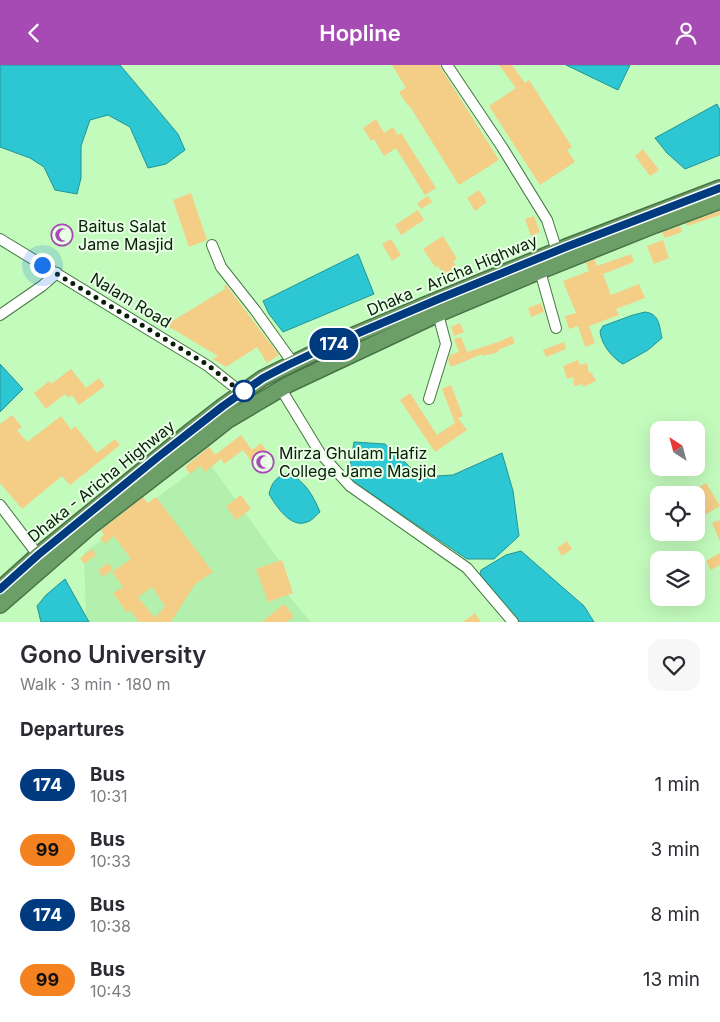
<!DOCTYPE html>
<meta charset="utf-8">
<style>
:root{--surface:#fff;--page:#f7f7f7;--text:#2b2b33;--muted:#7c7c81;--accent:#a64ab4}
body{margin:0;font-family:Inter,sans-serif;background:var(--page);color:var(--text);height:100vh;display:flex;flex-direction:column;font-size:19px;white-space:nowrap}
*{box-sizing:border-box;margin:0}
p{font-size:16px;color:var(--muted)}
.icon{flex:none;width:28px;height:28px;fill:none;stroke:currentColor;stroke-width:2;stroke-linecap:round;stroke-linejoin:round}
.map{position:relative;height:557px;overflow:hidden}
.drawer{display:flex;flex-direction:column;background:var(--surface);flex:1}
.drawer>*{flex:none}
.badge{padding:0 10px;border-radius:16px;font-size:18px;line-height:32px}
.needle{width:32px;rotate:324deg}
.controls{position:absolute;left:650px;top:356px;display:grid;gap:10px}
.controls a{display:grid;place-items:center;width:55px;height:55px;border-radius:10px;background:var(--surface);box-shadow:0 5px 20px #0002;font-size:25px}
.you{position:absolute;width:25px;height:25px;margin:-12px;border:4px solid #fff;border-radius:50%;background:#1a73e8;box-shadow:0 0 0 8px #1a73e833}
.map>.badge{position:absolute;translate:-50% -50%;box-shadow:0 0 0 2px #fff}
h2{padding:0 20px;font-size:19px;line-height:45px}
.round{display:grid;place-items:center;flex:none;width:52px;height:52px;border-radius:15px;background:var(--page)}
.headline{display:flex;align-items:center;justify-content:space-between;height:85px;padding:0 20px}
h1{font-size:24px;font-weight:600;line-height:38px}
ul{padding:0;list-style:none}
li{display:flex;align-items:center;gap:15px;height:65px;padding:0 20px}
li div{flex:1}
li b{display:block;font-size:19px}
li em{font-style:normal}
li .badge{min-width:55px;font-weight:700;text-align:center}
header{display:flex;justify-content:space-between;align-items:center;height:65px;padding:0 20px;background:var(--accent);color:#fff;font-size:22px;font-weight:600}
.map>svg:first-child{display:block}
.built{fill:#b3f0ad}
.water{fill:#2cc7d2;stroke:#229495}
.building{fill:#f4cd86;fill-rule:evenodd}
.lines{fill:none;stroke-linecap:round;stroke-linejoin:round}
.minor-casing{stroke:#467841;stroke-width:12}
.highway-casing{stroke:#497246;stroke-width:18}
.minor{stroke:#fff;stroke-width:10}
.highway{stroke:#6c9f67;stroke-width:15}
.line-casing{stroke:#fff;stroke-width:11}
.line{stroke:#003b80;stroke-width:8}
.walk{stroke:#091e08;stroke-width:5;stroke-dasharray:0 9}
.stop-dot{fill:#fff;stroke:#003b80;stroke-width:2.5}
.labels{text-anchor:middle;stroke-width:4;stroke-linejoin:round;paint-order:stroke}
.poi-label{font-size:16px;fill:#091e08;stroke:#e8fee5;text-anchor:start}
.street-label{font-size:16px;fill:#091e08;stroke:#e8fee5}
</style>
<header><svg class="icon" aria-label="back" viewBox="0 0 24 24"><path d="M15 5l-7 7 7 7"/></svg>Hopline<svg class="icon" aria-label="person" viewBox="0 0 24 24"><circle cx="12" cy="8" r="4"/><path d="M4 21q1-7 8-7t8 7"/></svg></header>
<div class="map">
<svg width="720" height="557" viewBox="0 0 720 557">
<rect width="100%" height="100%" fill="#c3fbbd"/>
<polygon class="built" points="207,395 279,495 284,525 311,557 86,557 84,488"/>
<g class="water">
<polygon points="0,0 120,0 178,69 185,85 166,99 148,103 130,62 108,50 90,55 81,81 81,113 77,129 55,125 44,102 30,93 0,82"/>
<polygon points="566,0 630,0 618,25"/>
<polygon points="717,39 720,45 720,90 685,104 667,88 655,73"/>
<polygon points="358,189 374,229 283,267 269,249 263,236"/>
<path d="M645,247C660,249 659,261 662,273L648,285L623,299C612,293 601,279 600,266L603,261L633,250Z"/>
<polygon points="0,299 23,324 0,347"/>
<polygon points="354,377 385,379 421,412 453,410 502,388 513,426 519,471 494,494 467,494 348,413"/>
<path d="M289,407C306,419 312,428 320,447C316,450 312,456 307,457C291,464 276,441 269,429C272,416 277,412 289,407Z"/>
<polygon points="521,486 584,541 594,557 516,557 479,514 481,505 506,490"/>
<polygon points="65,514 89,557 41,557 37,541 46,530"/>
</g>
<g class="building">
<polygon points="392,0 439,0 499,95 459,120 409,40 408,41 399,27 406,23"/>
<polygon points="499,0 512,0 525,18 529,15 572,82 567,85 575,97 540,120 489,41 516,23"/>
<polygon points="376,54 384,68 393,62 398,70 401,68 436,123 425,130 396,83 384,91 374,74 371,76 363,63"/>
<polygon points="643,84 659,105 650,111 635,91"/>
<polygon points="479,125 487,137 475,146 467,133"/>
<polygon points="191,128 207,175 189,182 173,135"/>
<polygon points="428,131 432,137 421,144 417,138"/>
<polygon points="418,145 424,155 401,170 395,160"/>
<polygon points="720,146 720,150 687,161 686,158"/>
<polygon points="534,151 540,167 531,171 525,154"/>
<polygon points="680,161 682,167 665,173 662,167"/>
<polygon points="443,171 457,194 453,196 457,203 445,211 438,201 436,203 423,184"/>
<polygon points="391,174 401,190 392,196 382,179"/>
<polygon points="663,175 669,193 654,199 647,181"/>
<polygon points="631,189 634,197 603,209 611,230 639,219 645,233 616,244 619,250 589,261 595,278 585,282 578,261 569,264 565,251 576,248 563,216 589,206 586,198 594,194 597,201"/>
<polygon points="226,220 279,290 267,298 257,282 226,302 213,294 218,291 166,260 225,224 224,221"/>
<polygon points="541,238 544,247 531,252 528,243"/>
<polygon points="460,258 464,267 454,271 451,262"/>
<polygon points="512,271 515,278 498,285 499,287 483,291 482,289 451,302 448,295 450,290 459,287 454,274 461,272 467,287 498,277"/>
<polygon points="564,277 566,284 546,292 543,285"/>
<polygon points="578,295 580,300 587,298 589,308 591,307 596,316 583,322 582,319 574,321 573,312 567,314 563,301"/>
<polygon points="71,304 86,323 99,313 105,321 79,340 72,330 68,333 65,329 46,344 34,328 49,316 51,319"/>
<polygon points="451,320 463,351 458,353 467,365 435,387 400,335 410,328 437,370 455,358 442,324"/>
<polygon points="12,350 22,362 17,365 27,377 61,351 71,365 75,361 97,388 115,374 120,380 70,420 62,411 22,444 0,418 0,359"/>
<polygon points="241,370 252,385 261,378 273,395 259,406 243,385 224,399 221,394 205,407 200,401 190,409 185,402 209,382 215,390"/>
<polygon points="706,418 720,441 696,455 696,430 686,430"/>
<polygon points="241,430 251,444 236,455 226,441"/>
<path d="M143,432L148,438L156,432L213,507L195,519L171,557H139L130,545L127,548L113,528L123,522L112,507L131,494L114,471L105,479L100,473L104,470L101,465ZM152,522L165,541L155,553L138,532Z"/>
<polygon points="720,455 720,476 712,458"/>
<polygon points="567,476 572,484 562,491 557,483"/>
<polygon points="92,484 96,490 84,499 80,493"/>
<polygon points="720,488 720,500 711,505 706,496"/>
<polygon points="282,495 293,528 268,537 256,504"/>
<polygon points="108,498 113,504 103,512 98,505"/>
<polygon points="284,539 294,551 287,557 262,557"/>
<polygon points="475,548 481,557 463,557"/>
</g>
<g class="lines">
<g class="minor-casing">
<g id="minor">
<polyline points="447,0 502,82 547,155 557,186"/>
<polyline points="0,174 208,301 242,328"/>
<polyline points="212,180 221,202 255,245 293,298"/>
<polyline points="540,206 556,263"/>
<polyline points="0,250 42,221 57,208"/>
<polyline points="281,324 320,388 350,421 467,503 513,557"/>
<polyline points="429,334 446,279 438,249"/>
<polyline points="0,440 38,490"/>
</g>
</g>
<g class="highway-casing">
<g id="highway">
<polyline points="0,524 38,490 192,365 223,341 263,313 328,281 425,240 566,182 720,123"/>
<polyline points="0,540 92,460 205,373 228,355 289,319 438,249 540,206 655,160 720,136"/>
</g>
</g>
<use href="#minor" class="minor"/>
<use href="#highway" class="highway"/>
</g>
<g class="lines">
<g class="line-casing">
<polyline id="line" points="0,524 38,490 158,392 223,341 263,313 288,300 328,281 441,233 566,182 720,123"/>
</g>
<use href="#line" class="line"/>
<polyline class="walk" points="42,200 208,300 242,328 244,326"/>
</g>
<defs>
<g id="mosque-ring" transform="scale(1.125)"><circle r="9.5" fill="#e8fee5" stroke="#a64ab4" stroke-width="1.5"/><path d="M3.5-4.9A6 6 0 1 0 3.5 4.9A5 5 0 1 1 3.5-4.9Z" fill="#a64ab4"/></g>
</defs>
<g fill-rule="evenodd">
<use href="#mosque-ring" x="62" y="170"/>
<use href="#mosque-ring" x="263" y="397"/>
</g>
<circle class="stop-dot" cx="244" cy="326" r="10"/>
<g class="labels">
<g class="poi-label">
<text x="78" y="167">Baitus Salat<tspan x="78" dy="18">Jame Masjid</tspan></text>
<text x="279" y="394">Mirza Ghulam Hafiz<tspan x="279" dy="18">College Jame Masjid</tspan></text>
</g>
<g class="street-label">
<text transform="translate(452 210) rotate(-23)" y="6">Dhaka - Aricha Highway</text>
<text transform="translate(131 235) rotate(31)" y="6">Nalam Road</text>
<text transform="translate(101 416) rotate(-39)" y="6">Dhaka - Aricha Highway</text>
</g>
</g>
</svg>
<div class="controls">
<a><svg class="needle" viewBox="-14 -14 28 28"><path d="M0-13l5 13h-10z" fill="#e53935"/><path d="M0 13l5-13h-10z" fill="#7c7c81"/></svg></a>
<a><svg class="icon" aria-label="locate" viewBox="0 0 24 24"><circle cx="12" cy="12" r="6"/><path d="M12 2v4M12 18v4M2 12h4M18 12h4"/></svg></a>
<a><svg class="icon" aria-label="layers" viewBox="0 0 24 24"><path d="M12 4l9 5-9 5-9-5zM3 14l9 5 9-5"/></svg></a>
</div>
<div class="you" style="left:42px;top:200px"></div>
<b class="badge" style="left:334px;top:279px;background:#003b80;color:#fff">174</b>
</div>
<section class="drawer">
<div class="headline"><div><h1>Gono University</h1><p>Walk · 3 min · 180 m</p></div><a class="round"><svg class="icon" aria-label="heart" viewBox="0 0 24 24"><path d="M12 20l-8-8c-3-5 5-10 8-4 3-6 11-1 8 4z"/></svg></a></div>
<h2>Departures</h2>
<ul>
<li><span class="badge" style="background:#003b80;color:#fff">174</span><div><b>Bus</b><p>10:31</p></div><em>1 min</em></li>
<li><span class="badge" style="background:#f58220;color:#111">99</span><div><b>Bus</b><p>10:33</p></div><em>3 min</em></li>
<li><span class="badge" style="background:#003b80;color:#fff">174</span><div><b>Bus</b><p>10:38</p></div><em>8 min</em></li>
<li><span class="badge" style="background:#f58220;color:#111">99</span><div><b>Bus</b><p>10:43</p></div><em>13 min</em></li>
</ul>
</section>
